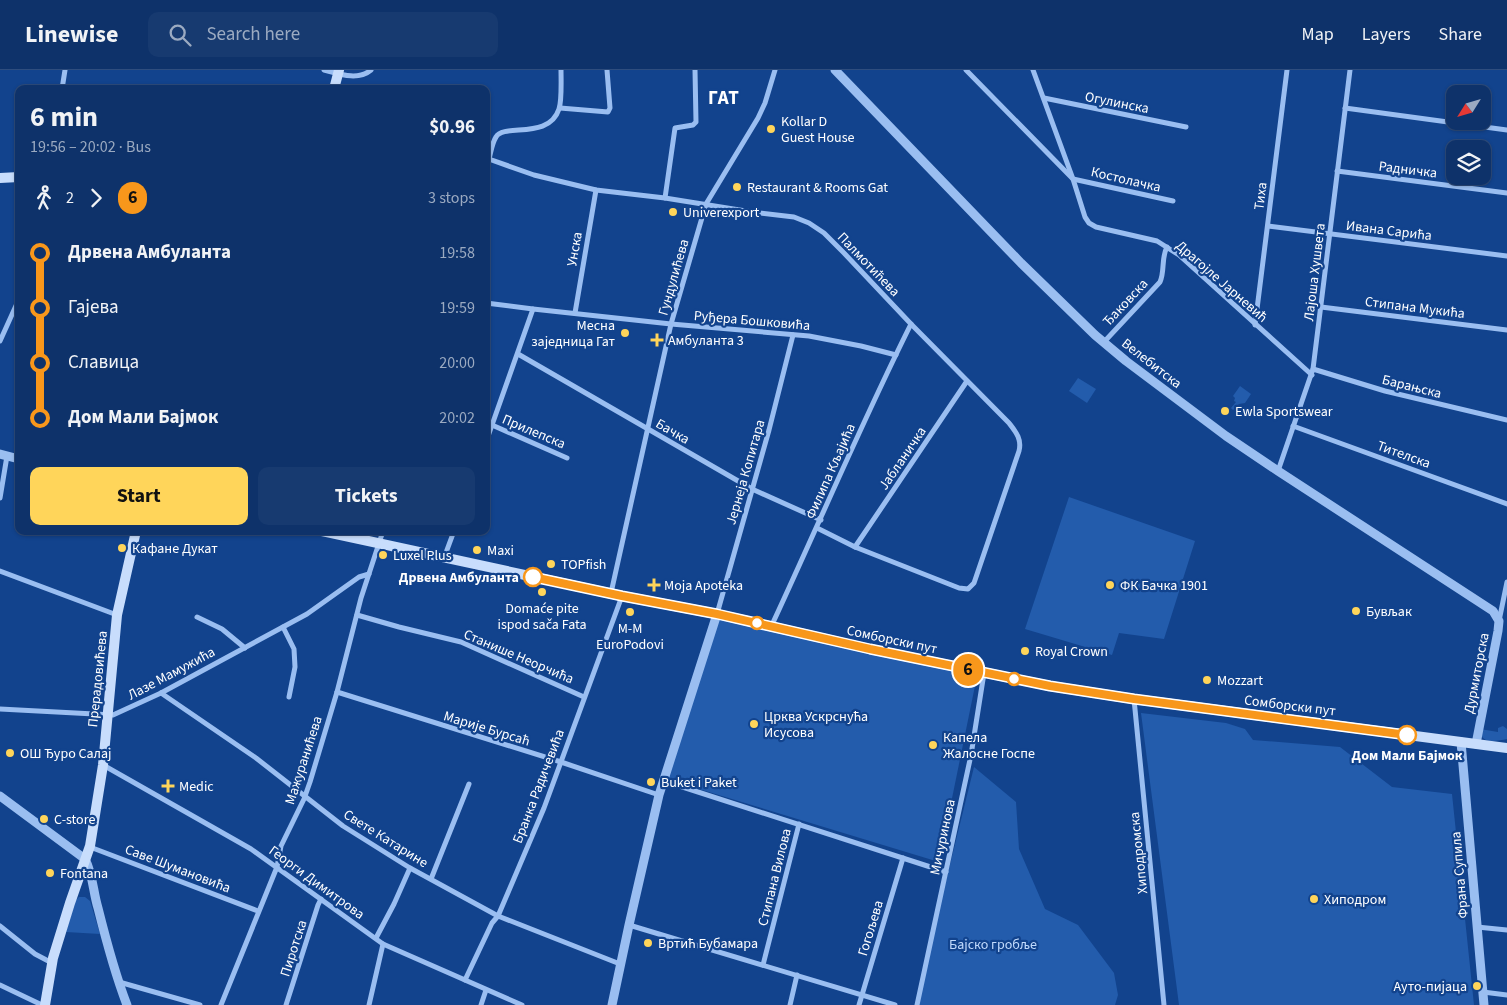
<!DOCTYPE html>
<meta charset="utf-8">
<style>
:root{--surface:#0e326a;--page:#173a70;--text:#f1f3f6;--muted:#9baac1;--line:#2e4d7e;--accent:#ffd55a}
body{margin:0;font-family:"Source Sans 3",sans-serif;background:var(--page);color:var(--text);height:100vh;display:flex;flex-direction:column;font-size:19px;white-space:nowrap}
*{box-sizing:border-box;margin:0}
p{font-size:16px;color:var(--muted)}
.icon{flex:none;width:28px;height:28px;fill:none;stroke:currentColor;stroke-width:2;stroke-linecap:round;stroke-linejoin:round}
.map{position:relative;flex:1;overflow:hidden}
.sheet{position:absolute;left:15px;top:15px;width:475px;height:450px;display:flex;flex-direction:column;background:var(--surface);border-radius:10px;box-shadow:0 1px 4px #0004,0 0 0 1px var(--line)}
.sheet>*{flex:none}
.badge{padding:0 10px;border-radius:16px;font-size:18px;line-height:32px}
.needle{width:32px;rotate:233deg}
.tools{position:absolute;left:1446px;top:15px;display:grid;gap:10px}
.tools a{display:grid;place-items:center;width:45px;height:45px;border-radius:10px;background:var(--surface);box-shadow:0 1px 4px #0004,0 0 0 1px var(--line);font-size:25px}
.map>.badge{position:absolute;translate:-50% -50%;box-shadow:0 0 0 2px #fff}
.legs{display:flex;align-items:center;gap:8px;height:55px;padding:0 15px;font-size:16px}
.legs p{margin-inline-start:auto}
.headline{display:flex;align-items:center;justify-content:space-between;height:85px;padding:0 15px}
h1{font-size:28px;font-weight:700;line-height:38px}
.primary-button{display:flex;gap:10px;margin-top:auto;padding:10px 15px}
.primary-button a{flex:1;height:58px;border-radius:10px;background:var(--accent);color:#111;font-size:20px;font-weight:700;line-height:58px;text-align:center}
.primary-button a+a{background:var(--page);color:var(--text)}
ul{padding:0 15px;list-style:none}
li{display:flex;align-items:center;gap:18px;height:55px;font-size:19px}
li i{display:grid;place-items:center;width:8px;height:100%;margin:0 6px;background:currentColor}
li i::after{content:'';width:12px;height:12px;margin:-6px;border:4px solid;border-radius:50%;background:var(--surface)}
li p{margin-inline-start:auto}
li:first-child i{background:linear-gradient(#0000 50%,currentColor 0)}
li:last-child i{background:linear-gradient(currentColor 50%,#0000 0)}
header{display:flex;align-items:center;gap:30px;box-sizing:border-box;height:70px;padding:0 25px;background:var(--surface);border-bottom:1px solid var(--line)}
header strong{font-size:24px}
nav{display:flex;gap:28px;margin-inline-start:auto;font-size:18px}
.search{width:350px;height:45px;background:var(--page);display:flex;align-items:center;gap:12px;box-sizing:border-box;padding:0 18px;border-radius:10px;color:var(--muted);font-size:19px}
.map>svg:first-child{display:block}
.green{fill:#235cac}
.lines{fill:none;stroke-linecap:round;stroke-linejoin:round}
.minor{stroke:#9abef1;stroke-width:5}
.tertiary{stroke:#9abef1;stroke-width:9}
.secondary{stroke:#c8ddfc;stroke-width:10}
.line-1-casing{stroke:#fff;stroke-width:11}
.line-1{stroke:#f8971b;stroke-width:8}
.poi-dot{fill:#ffd55a;stroke:#12438d;stroke-width:2}
.stop-1-dot{fill:#fff;stroke:#f8971b;stroke-width:2.5}
.labels{text-anchor:middle;stroke-width:4.5;stroke-linejoin:round;paint-order:stroke}
.street-label{font-size:14px;fill:#fff;stroke:#12438d}
.poi-label{font-size:14px;fill:#fff;stroke:#12438d;text-anchor:start}
.stop-label{font-size:14px;font-weight:bold;fill:#fff;stroke:#12438d;text-anchor:end}
.park-label{font-size:14px;fill:#c1dafd;stroke:#12438d}
.district-label{font-size:19px;font-weight:bold;letter-spacing:1px;fill:#fff;stroke:#12438d}
</style>
<header>
<strong>Linewise</strong>
<div class="search"><svg class="icon" aria-label="search" viewBox="0 0 24 24"><circle cx="10" cy="10" r="6"/><path d="M15 15l6 6"/></svg>Search here</div>
<nav><a>Map</a><a>Layers</a><a>Share</a></nav>
</header>
<div class="map">
<svg width="1507" height="935" viewBox="0 0 1507 935">
<rect width="100%" height="100%" fill="#12438d"/>
<g class="green">
<polygon points="1078,308 1096,319 1087,333 1069,321"/>
<polygon points="1240,316 1251,324 1245,333 1239,334 1233,340 1231,338 1236,332 1234,331 1235,328 1233,326"/>
<polygon points="1069,427 1195,471 1164,569 1119,563 1112,585 1025,559"/>
<polygon points="718,549 977,606 939,792 666,709"/>
<polygon points="1141,643 1226,653 1245,659 1253,670 1340,677 1392,717 1452,724 1474,935 1179,935"/>
<path d="M1503,656L1507,659V669C1496,671 1480,675 1480,659L1498,662V658Z"/>
<polygon points="974,697 1016,732 1019,779 1045,839 1078,855 1114,903 1118,925 1115,935 917,935 928,884"/>
<polygon points="79,827 85,827 90,831 100,864 66,862 75,831"/>
</g>
<g class="lines">
<g class="minor">
<path d="M324,0C339,4 358,11 371,0"/>
<polyline points="966,0 1073,109 1173,131"/>
<polyline points="1033,0 1073,109 1085,147 1089,153 1096,157 1157,171 1179,185 1312,305"/>
<polyline points="62,19 65,0"/>
<polyline points="1044,28 1186,57"/>
<polyline points="560,38 608,42 610,38 607,0"/>
<polyline points="1345,38 1507,60"/>
<path d="M486,88L534,105L596,120L665,128L752,142L794,147L809,153L824,163L844,183L911,254L1009,353C1016,362 1022,369 1019,381L974,513L968,519L959,518L855,477L817,458"/>
<path d="M489,89C491,82 492,73 496,67C504,53 549,70 559,39C562,30 561,10 561,0"/>
<polyline points="1337,101 1507,123"/>
<polyline points="665,128 675,58 693,55 696,52 695,0"/>
<polyline points="1268,156 1507,186"/>
<polyline points="486,233 533,239 671,254 809,266 861,276 896,285"/>
<polyline points="1321,237 1507,260"/>
<polyline points="575,243 596,120"/>
<polyline points="1255,255 1287,0"/>
<polyline points="0,271 19,229"/>
<path d="M1104,272L1160,212C1165,201 1161,188 1167,177"/>
<polyline points="518,284 752,419 821,450"/>
<polyline points="1313,299 1385,321 1507,350"/>
<polyline points="492,355 567,388"/>
<polyline points="1293,356 1507,434"/>
<polyline points="486,372 533,239"/>
<polyline points="1278,401 1313,299 1350,0"/>
<polyline points="0,428 7,386"/>
<polyline points="855,477 967,311"/>
<polyline points="444,488 454,461"/>
<polyline points="0,501 117,545"/>
<polyline points="611,523 671,254 706,134 758,48 765,33 775,0"/>
<polyline points="717,544 769,360 793,265"/>
<polyline points="357,545 399,557 461,572 584,627"/>
<polyline points="197,547 222,559 245,578"/>
<polyline points="1499,551 1507,512"/>
<polyline points="283,557 294,579 295,597 289,627"/>
<path d="M771,557C818,456 861,354 911,254"/>
<polyline points="337,622 561,692 659,725"/>
<polyline points="161,623 256,688 343,756 410,798 498,846 620,894"/>
<polyline points="1134,629 1164,935"/>
<polyline points="0,639 113,645 161,623 307,544 359,507 369,504"/>
<polyline points="103,695 251,779 383,874 522,935"/>
<polyline points="664,711 946,802"/>
<polyline points="90,777 258,841"/>
<polyline points="431,809 469,714"/>
<polyline points="629,855 895,935"/>
<polyline points="0,856 35,884 52,893"/>
<polyline points="1477,857 1507,860"/>
<polyline points="376,868 394,834 410,798"/>
<polyline points="763,895 799,754"/>
<polyline points="465,910 492,853 498,846 544,738 622,526"/>
<polyline points="119,912 200,935"/>
<polyline points="0,915 42,935"/>
<polyline points="1483,922 1507,925"/>
<polyline points="221,935 277,797 281,776 304,729 310,712 337,622 361,528 383,461"/>
<polyline points="286,935 318,835 321,829"/>
<polyline points="369,935 383,874"/>
<polyline points="481,935 486,920"/>
<polyline points="790,935 797,905"/>
<polyline points="859,935 903,788"/>
<polyline points="917,935 971,685 984,603"/>
</g>
<g class="tertiary">
<polyline points="835,0 1021,193 1095,265 1126,291 1226,366 1278,401 1493,541 1499,551 1498,561 1476,674"/>
<polyline points="0,384 19,389"/>
<polyline points="1461,672 1484,935"/>
<path d="M0,726L85,789C93,804 93,822 98,838C106,870 115,904 127,935"/>
<polyline points="612,935 629,855 659,725 717,544"/>
</g>
<g class="secondary">
<polyline points="334,19 339,0"/>
<polyline points="0,108 19,107"/>
<polyline points="322,461 622,526 717,544 870,579 1050,616 1134,629 1507,678"/>
<polyline points="45,935 53,888 70,833 90,776 103,695 117,545 136,461"/>
</g>
</g>
<g class="lines">
<g class="line-1-casing">
<polyline id="line-1" points="533,507 622,526 717,544 870,579 1050,616 1134,629 1407,665"/>
</g>
<use href="#line-1" class="line-1"/>
</g>
<g class="poi-dot">
<circle cx="771" cy="59" r="5"/>
<circle cx="737" cy="117" r="5"/>
<circle cx="673" cy="142" r="5"/>
<circle cx="625" cy="263" r="5"/>
<path d="M654.5 262.5h5v5h5v5h-5v5h-5v-5h-5v-5h5z"/>
<circle cx="1225" cy="341" r="5"/>
<circle cx="122" cy="478" r="5"/>
<circle cx="477" cy="480" r="5"/>
<circle cx="383" cy="485" r="5"/>
<circle cx="551" cy="494" r="5"/>
<path d="M651.5 507.5h5v5h5v5h-5v5h-5v-5h-5v-5h5z"/>
<circle cx="1110" cy="515" r="5"/>
<circle cx="542" cy="522" r="5"/>
<circle cx="1356" cy="541" r="5"/>
<circle cx="630" cy="542" r="5"/>
<circle cx="1025" cy="581" r="5"/>
<circle cx="1207" cy="610" r="5"/>
<circle cx="754" cy="654" r="5"/>
<circle cx="933" cy="675" r="5"/>
<circle cx="10" cy="683" r="5"/>
<circle cx="651" cy="712" r="5"/>
<path d="M165.5 708.5h5v5h5v5h-5v5h-5v-5h-5v-5h5z"/>
<circle cx="44" cy="749" r="5"/>
<circle cx="50" cy="803" r="5"/>
<circle cx="1314" cy="829" r="5"/>
<circle cx="648" cy="873" r="5"/>
<circle cx="1477" cy="916" r="5"/>
</g>
<g class="stop-1-dot">
<circle cx="533" cy="507" r="9"/>
<circle cx="757" cy="553" r="6"/>
<circle cx="1014" cy="609" r="6"/>
<circle cx="1407" cy="665" r="9"/>
</g>
<g class="labels">
<g class="street-label">
<text transform="translate(1117 32) rotate(11)" y="5">Огулинска</text>
<text transform="translate(1408 99) rotate(7)" y="5">Радничка</text>
<text transform="translate(1126 109) rotate(13)" y="5">Костолачка</text>
<text transform="translate(1260 126) rotate(-83)" y="5">Тиха</text>
<text transform="translate(1389 160) rotate(7)" y="5">Ивана Сарића</text>
<text transform="translate(574 179) rotate(-80)" y="5">Унска</text>
<text transform="translate(869 194) rotate(46)" y="5">Палмотићева</text>
<text transform="translate(1314 202) rotate(-83)" y="5">Лајоша Хушвета</text>
<text transform="translate(673 207) rotate(-74)" y="5">Гундулићева</text>
<text transform="translate(1222 211) rotate(41)" y="5">Драгојле Јарневић</text>
<text transform="translate(1125 232) rotate(-47)" y="5">Ђаковска</text>
<text transform="translate(1415 237) rotate(7)" y="5">Стипана Мукића</text>
<text transform="translate(752 250) rotate(5)" y="5">Руђера Бошковића</text>
<text transform="translate(1152 293) rotate(38)" y="5">Велебитска</text>
<text transform="translate(1412 316) rotate(14)" y="5">Барањска</text>
<text transform="translate(534 361) rotate(23)" y="5">Прилепска</text>
<text transform="translate(673 361) rotate(30)" y="5">Бачка</text>
<text transform="translate(1404 384) rotate(20)" y="5">Тителска</text>
<text transform="translate(902 388) rotate(-56)" y="5">Јабланичка</text>
<text transform="translate(830 401) rotate(-66)" y="5">Филипа Кљајића</text>
<text transform="translate(745 402) rotate(-74)" y="5">Јернеја Копитара</text>
<text transform="translate(892 569) rotate(12)" y="5">Сомборски пут</text>
<text transform="translate(519 586) rotate(23)" y="5">Станише Неорчића</text>
<text transform="translate(171 603) rotate(-28)" y="5">Лазе Мамужића</text>
<text transform="translate(1476 603) rotate(-79)" y="5">Дурмиторска</text>
<text transform="translate(97 609) rotate(-84)" y="5">Прерадовићева</text>
<text transform="translate(1290 635) rotate(7)" y="5">Сомборски пут</text>
<text transform="translate(487 658) rotate(17)" y="5">Марије Бурсаћ</text>
<text transform="translate(303 690) rotate(-72)" y="5">Мажуранићева</text>
<text transform="translate(538 716) rotate(-69)" y="5">Бранка Радичевића</text>
<text transform="translate(942 767) rotate(-78)" y="5">Мичуринова</text>
<text transform="translate(386 768) rotate(32)" y="5">Свете Катарине</text>
<text transform="translate(1138 783) rotate(-96)" y="5">Хиподромска</text>
<text transform="translate(178 798) rotate(21)" y="5">Саве Шумановића</text>
<text transform="translate(1459 805) rotate(-95)" y="5">Франа Супила</text>
<text transform="translate(774 807) rotate(-76)" y="5">Стипана Вилова</text>
<text transform="translate(317 812) rotate(36)" y="5">Георги Димитрова</text>
<text transform="translate(870 858) rotate(-73)" y="5">Гогољева</text>
<text transform="translate(293 878) rotate(-72)" y="5">Пиротска</text>
</g>
<g class="poi-label">
<text x="781" y="56">Kollar D<tspan x="781" dy="16">Guest House</tspan></text>
<text x="747" y="122">Restaurant &amp; Rooms Gat</text>
<text x="683" y="147">Univerexport</text>
<text x="615" y="260" text-anchor="end">Месна<tspan x="615" dy="16">заједница Гат</tspan></text>
<text x="668" y="275">Амбуланта 3</text>
<text x="1235" y="346">Ewla Sportswear</text>
<text x="132" y="483">Кафане Дукат</text>
<text x="487" y="485">Maxi</text>
<text x="393" y="490">Luxel Plus</text>
<text x="561" y="499">TOPfish</text>
<text x="664" y="520">Moja Apoteka</text>
<text x="1120" y="520">ФК Бачка 1901</text>
<text x="542" y="543" text-anchor="middle">Domaće pite<tspan x="542" dy="16">ispod sača Fata</tspan></text>
<text x="1366" y="546">Бувљак</text>
<text x="630" y="563" text-anchor="middle">M-M<tspan x="630" dy="16">EuroPodovi</tspan></text>
<text x="1035" y="586">Royal Crown</text>
<text x="1217" y="615">Mozzart</text>
<text x="764" y="651">Црква Ускрснућа<tspan x="764" dy="16">Исусова</tspan></text>
<text x="943" y="672">Капела<tspan x="943" dy="16">Жалосне Госпе</tspan></text>
<text x="20" y="688">ОШ Ђуро Салај</text>
<text x="661" y="717">Buket i Paket</text>
<text x="179" y="721">Medic</text>
<text x="54" y="754">C-store</text>
<text x="60" y="808">Fontana</text>
<text x="1324" y="834">Хиподром</text>
<text x="658" y="878">Вртић Бубамара</text>
<text x="1467" y="921" text-anchor="end">Ауто-пијаца</text>
</g>
<g class="stop-label">
<text x="519" y="512">Дрвена Амбуланта</text>
<text x="1407" y="690" text-anchor="middle">Дом Мали Бајмок</text>
</g>
<g class="park-label">
<text x="993" y="879">Бајско гробље</text>
</g>
<g class="district-label">
<text x="724" y="34">ГАТ</text>
</g>
</g>
</svg>
<div class="tools">
<a><svg class="needle" viewBox="-14 -14 28 28"><path d="M0-13l5 13h-10z" fill="#e53935"/><path d="M0 13l5-13h-10z" fill="#9baac1"/></svg></a>
<a><svg class="icon" aria-label="layers" viewBox="0 0 24 24"><path d="M12 4l9 5-9 5-9-5zM3 14l9 5 9-5"/></svg></a>
</div>
<b class="badge" style="left:968px;top:600px;background:#f8971b;color:#111">6</b>
<section class="sheet">
<div class="headline"><div><h1>6 min</h1><p>19:56 – 20:02 · Bus</p></div><b>$0.96</b></div>
<div class="legs"><svg class="icon" aria-label="walk" viewBox="0 0 24 24"><circle cx="13" cy="4" r="2"/><path d="M13 8l-2 6 4 7M11 14l-3 7M7 12l3-4h3l4 4"/></svg>2<svg class="icon" aria-label="forward" viewBox="0 0 24 24"><path d="M9 5l7 7-7 7"/></svg><b class="badge" style="background:#f8971b;color:#111">6</b><p>3 stops</p></div>
<ul>
<li><i style="color:#f8971b"></i><b>Дрвена Амбуланта</b><p>19:58</p></li>
<li><i style="color:#f8971b"></i><span>Гајева</span><p>19:59</p></li>
<li><i style="color:#f8971b"></i><span>Славица</span><p>20:00</p></li>
<li><i style="color:#f8971b"></i><b>Дом Мали Бајмок</b><p>20:02</p></li>
</ul>
<div class="primary-button"><a>Start</a><a>Tickets</a></div>
</section>
</div>
